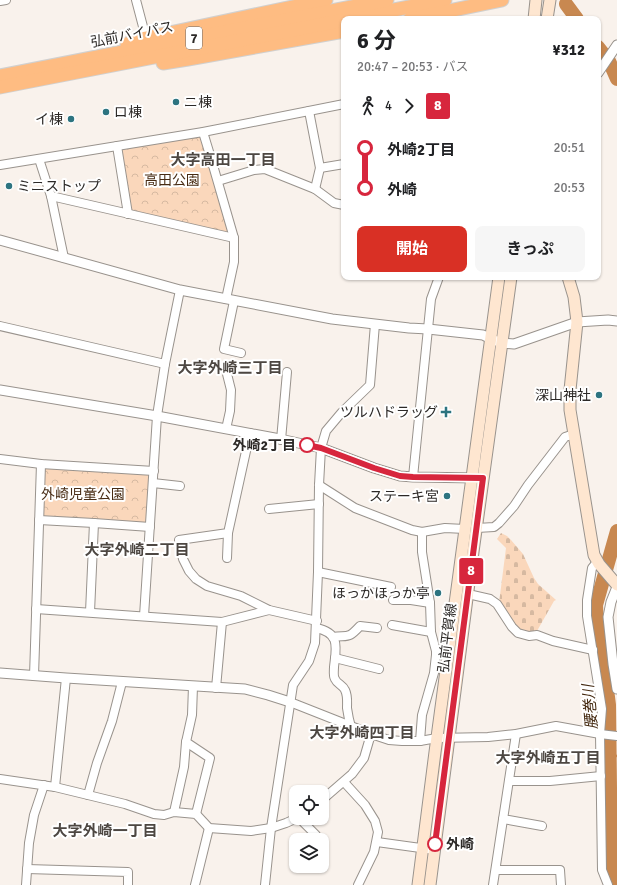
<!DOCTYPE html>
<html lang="ja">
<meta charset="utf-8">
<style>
:root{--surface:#fff;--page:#f6f6f6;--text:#202124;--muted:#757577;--accent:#d93025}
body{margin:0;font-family:Signika,"Noto Sans JP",sans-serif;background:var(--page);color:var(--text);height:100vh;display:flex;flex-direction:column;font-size:15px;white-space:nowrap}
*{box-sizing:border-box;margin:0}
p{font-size:13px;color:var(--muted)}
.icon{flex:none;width:22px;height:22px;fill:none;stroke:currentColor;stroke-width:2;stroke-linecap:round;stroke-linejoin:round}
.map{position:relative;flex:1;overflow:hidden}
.details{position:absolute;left:341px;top:16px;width:260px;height:264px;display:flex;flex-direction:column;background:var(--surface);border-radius:8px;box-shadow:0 1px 3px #0004}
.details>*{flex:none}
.badge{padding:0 8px;border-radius:3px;font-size:14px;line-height:26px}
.controls{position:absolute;left:289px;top:785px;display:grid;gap:8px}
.controls a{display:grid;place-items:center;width:40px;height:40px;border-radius:8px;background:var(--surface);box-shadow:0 1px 3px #0004;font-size:20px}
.map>.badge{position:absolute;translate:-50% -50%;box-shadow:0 0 0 2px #fff}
.legs{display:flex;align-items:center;gap:6px;height:44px;padding:0 16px;font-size:13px}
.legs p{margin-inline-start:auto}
.head{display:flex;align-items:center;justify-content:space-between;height:68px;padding:0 16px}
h1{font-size:22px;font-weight:700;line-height:30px}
.cta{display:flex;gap:8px;margin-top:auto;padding:8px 16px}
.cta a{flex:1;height:46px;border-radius:8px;background:var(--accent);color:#fff;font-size:16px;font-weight:700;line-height:46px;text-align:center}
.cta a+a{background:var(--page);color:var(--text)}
ul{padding:0 16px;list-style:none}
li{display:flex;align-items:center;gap:14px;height:40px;font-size:15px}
li i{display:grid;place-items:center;width:6px;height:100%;margin:0 5px;background:currentColor}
li i::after{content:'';width:10px;height:10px;margin:-5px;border:3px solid;border-radius:50%;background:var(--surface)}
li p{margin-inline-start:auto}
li:first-child i{background:linear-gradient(#0000 50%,currentColor 0)}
li:last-child i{background:linear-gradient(currentColor 50%,#0000 0)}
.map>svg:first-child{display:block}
.cemetery{fill:url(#cemetery-stones)}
.park{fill:url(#park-crowns)}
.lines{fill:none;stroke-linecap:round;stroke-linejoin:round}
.stream{stroke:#c88850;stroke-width:2.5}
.river{stroke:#c88850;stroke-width:14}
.minor-casing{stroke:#99938d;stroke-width:10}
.tertiary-casing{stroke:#99938d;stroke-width:11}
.secondary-casing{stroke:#99938d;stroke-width:13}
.trunk-casing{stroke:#d1d0cf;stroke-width:15}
.minor{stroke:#fff;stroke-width:8}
.tertiary{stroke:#fff;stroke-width:9}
.secondary{stroke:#fee6d0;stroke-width:11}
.trunk{stroke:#febc82;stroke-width:13}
.line-1-casing{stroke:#fff;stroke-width:9}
.line-1{stroke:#d7263d;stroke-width:6}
.poi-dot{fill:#2d7480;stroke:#fff;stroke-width:1.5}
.stop-1-dot{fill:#fff;stroke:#d7263d;stroke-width:2}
.labels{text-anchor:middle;stroke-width:4;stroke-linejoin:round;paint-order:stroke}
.shield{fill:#fff;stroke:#6b6968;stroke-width:1}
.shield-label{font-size:13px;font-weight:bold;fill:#2c2927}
.street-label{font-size:14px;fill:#2c2927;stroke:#fff}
.poi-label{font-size:14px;fill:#2c2927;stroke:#fff;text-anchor:end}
.park-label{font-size:14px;fill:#482c14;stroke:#fff}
.stop-label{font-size:14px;font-weight:bold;fill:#2c2927;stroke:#fff;text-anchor:end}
.neighbourhood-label{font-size:15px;font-weight:bold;fill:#4d4742;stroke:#fff}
.water-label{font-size:15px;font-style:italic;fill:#442910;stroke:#fff}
</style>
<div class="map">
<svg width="617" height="885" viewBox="0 0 617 885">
<defs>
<pattern id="cemetery-stones" width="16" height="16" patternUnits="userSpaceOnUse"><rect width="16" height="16" fill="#fad7bb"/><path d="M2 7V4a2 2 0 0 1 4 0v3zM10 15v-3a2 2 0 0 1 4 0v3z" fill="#d6b9a1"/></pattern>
<pattern id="park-crowns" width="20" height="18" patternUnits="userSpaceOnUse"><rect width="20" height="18" fill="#fad7bb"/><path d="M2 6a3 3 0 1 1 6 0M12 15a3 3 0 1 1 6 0" fill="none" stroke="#d6b9a1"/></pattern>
</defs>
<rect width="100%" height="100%" fill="#f9f2ec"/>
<polygon class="cemetery" points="501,533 507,536 511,540 523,554 534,578 538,584 556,600 554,601 537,631 527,634 523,632 514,625 499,603 506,548 497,539"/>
<g class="park">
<polygon points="200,135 230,234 131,210 121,149"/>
<polygon points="45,468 150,475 147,523 42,516"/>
</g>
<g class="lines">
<polyline class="stream" points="610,755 617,756"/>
<g class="river">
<polyline points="566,4 577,19"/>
<polyline points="598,47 609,61 617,79"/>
<polyline points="617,531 596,605 597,625 599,642 605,674 609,705 611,871 617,882"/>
</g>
<g class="minor-casing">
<g id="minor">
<polyline points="136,0 146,38"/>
<polyline points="0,1 6,0"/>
<polyline points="309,111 320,168 315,189"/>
<polyline points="203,132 210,155 234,238 234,262 226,299"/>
<polyline points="117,146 128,214"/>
<polyline points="39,159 51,196 64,258"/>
<polyline points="0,165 203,132 344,104"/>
<polyline points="320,168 344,164"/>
<polyline points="218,181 254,170 265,169 315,189 334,203 344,205"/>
<polyline points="51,196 234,238"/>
<polyline points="234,301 224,349 241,353"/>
<polyline points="0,326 165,364"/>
<polyline points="226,370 231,390 230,411 226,429"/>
<polyline points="250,433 228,533 179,540 183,559 189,571 196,579 207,586 241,596 269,610 317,621"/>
<polyline points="281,440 287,372"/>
<polyline points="0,459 41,464 154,471"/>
<polyline points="413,477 431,299 439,277"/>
<polyline points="153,483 180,486"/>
<polyline points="319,485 355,508 412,530 422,532 445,528 465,529"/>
<polyline points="269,509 319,504"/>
<polyline points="39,520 94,523 150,527"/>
<polyline points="477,528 494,527 499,523 514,506 528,485 565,437 574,434"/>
<polyline points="227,558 228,533"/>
<polyline points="597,562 592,568 587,600 587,616 602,709 600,734 602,870 608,885"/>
<polyline points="318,572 391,587"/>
<polyline points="468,594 490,599 497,604 512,627 518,633 529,636 537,635 553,641 593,650"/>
<polyline points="393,600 411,600 430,603"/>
<polyline points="36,609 222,622 269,610"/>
<polyline points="90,612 94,523"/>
<polyline points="144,616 157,416 165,364 180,290"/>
<polyline points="392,625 431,632"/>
<path d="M316,628C341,633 336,648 334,667C334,670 333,676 335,679C337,684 343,685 345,690C348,696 347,702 347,708C348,715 349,720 351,727"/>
<path d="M333,637C349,635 348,639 360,626L377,628"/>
<polyline points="335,658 379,669"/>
<polyline points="34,676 41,464"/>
<polyline points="193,686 192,715 186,742 210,758 196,814"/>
<polyline points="216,688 222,622"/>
<polyline points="290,702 371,734 389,740 402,741 420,741 437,738 488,737 516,734 556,726 600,734 617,736"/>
<polyline points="420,741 422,715 434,673 436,655 436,651 431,632 430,603 422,552 422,532"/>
<polyline points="0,779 55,787 125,804 154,814 164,815 174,812 196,814 209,828 251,831 271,828 286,823 297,818"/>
<polyline points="509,781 550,781 601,776"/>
<polyline points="344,782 365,805 375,821 378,832 374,852 358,885"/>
<polyline points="55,787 66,678"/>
<polyline points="88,795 97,763 112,721 122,682"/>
<polyline points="322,800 352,774 364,758 371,734"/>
<polyline points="174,812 184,767 186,742"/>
<polyline points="299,818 316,835 313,840"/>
<polyline points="503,819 542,826"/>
<polyline points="377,842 435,850"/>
<polyline points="27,869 128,872 128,885"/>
<polyline points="496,870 560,870 561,885"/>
<polyline points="26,885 29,843 34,815 44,785"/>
<polyline points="195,885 209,828"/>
<polyline points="265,885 271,828 293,685 309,661 315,643 318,572 319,485 321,448 326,431 342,412 370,385 375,324"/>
<polyline points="493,885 516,734"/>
</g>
</g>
<g class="tertiary-casing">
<g id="tertiary">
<polyline points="598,73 617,45"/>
<polyline points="0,240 180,290 332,319 409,328 428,329 483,335 491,339 502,343 514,344 577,322 608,320 617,321"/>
<polyline points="0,390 157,416 280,439 321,448 374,468 400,476 413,477 478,478"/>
<polyline points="617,587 611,602 608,617 613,664 617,689"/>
<polyline points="0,673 66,678 245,689 268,695 290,702"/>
</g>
</g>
<g class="secondary-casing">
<g id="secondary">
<polyline points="534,19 536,0"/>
<polyline points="547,19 550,0"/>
<polyline points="568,277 574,297 577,322 570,390 570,410 594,555 599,564 617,585"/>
<polyline points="418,885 435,752 499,277"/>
<polyline points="430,885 473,552 511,277"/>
</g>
</g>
<g class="trunk-casing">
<g id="trunk">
<polyline points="347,19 445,0"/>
<polyline points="410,19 502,0"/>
<polyline points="127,44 146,38 326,0"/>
<polyline points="163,63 188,59 344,31"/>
<polyline points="0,76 387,0"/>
<polyline points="0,87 344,20"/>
</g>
</g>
<use href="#minor" class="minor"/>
<use href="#tertiary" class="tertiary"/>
<use href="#secondary" class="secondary"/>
<use href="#trunk" class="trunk"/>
</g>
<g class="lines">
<g class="line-1-casing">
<polyline id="line-1" points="307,445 321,448 374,468 400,476 413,477 483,478 435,844"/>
</g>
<use href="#line-1" class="line-1"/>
</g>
<g class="poi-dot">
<circle cx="176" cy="102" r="4"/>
<circle cx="106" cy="112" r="4"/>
<circle cx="71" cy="119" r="4"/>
<circle cx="9" cy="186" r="4"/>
<circle cx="599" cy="395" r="4"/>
<path d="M444 406h4v4h4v4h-4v4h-4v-4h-4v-4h4z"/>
<circle cx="447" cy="496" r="4"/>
<circle cx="438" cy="593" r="4"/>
</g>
<g class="stop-1-dot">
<circle cx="307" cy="445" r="7"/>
<circle cx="435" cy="844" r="7"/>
</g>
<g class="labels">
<rect class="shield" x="186" y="27" width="16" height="22" rx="3"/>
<g class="shield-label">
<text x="194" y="43">7</text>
</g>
<g class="street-label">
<text transform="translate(132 34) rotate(-11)" y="5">弘前バイパス</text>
<text transform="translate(447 638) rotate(-83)" y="5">弘前平賀線</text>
</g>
<g class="poi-label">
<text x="184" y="107" text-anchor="start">ニ棟</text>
<text x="114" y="117" text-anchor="start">ロ棟</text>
<text x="63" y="124">イ棟</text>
<text x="17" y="191" text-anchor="start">ミニストップ</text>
<text x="591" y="400">深山神社</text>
<text x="438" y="417">ツルハドラッグ</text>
<text x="439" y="501">ステーキ宮</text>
<text x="430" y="598">ほっかほっか亭</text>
</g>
<g class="park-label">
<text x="172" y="185">高田公園</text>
<text x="83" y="499">外崎児童公園</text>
</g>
<g class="stop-label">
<text x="296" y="450">外崎2丁目</text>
<text x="446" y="849" text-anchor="start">外崎</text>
</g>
<g class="neighbourhood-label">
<text x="223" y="165">大字高田一丁目</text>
<text x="230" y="373">大字外崎三丁目</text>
<text x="137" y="555">大字外崎二丁目</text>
<text x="362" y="738">大字外崎四丁目</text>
<text x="548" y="763">大字外崎五丁目</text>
<text x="105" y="836">大字外崎一丁目</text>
</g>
<g class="water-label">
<text transform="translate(590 707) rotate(-95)" y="5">腰巻川</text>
</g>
</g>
</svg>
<div class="controls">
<a><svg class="icon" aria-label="locate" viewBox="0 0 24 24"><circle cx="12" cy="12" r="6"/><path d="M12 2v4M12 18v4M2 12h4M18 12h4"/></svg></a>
<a><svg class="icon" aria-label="layers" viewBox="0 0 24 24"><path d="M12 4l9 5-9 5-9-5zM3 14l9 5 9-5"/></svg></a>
</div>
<b class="badge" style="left:471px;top:571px;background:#d7263d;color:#fff">8</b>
<section class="details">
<div class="head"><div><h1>6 分</h1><p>20:47 – 20:53 · バス</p></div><b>¥312</b></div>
<div class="legs"><svg class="icon" aria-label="walk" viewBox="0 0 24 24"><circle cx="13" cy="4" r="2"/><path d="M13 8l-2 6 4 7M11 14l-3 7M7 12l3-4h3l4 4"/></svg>4<svg class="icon" aria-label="forward" viewBox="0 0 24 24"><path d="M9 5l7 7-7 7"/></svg><b class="badge" style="background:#d7263d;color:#fff">8</b></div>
<ul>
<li><i style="color:#d7263d"></i><b>外崎2丁目</b><p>20:51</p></li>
<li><i style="color:#d7263d"></i><b>外崎</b><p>20:53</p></li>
</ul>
<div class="cta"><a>開始</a><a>きっぷ</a></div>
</section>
</div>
